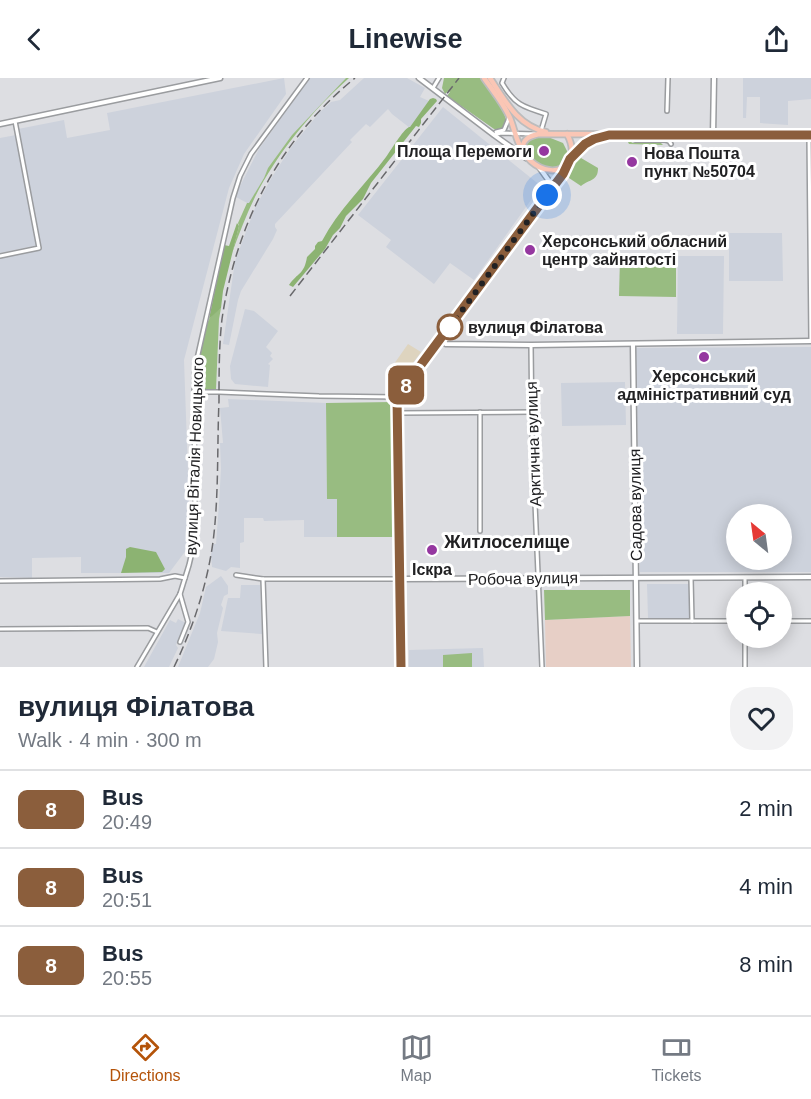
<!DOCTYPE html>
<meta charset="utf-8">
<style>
:root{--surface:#fff;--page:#f2f2f3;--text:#1f2937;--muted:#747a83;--line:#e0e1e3;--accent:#b45309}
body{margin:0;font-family:Helvetica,sans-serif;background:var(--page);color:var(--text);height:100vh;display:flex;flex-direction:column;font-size:22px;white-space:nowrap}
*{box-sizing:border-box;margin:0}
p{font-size:20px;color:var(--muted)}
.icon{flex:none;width:33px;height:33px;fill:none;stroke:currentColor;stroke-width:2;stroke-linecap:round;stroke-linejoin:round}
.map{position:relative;height:589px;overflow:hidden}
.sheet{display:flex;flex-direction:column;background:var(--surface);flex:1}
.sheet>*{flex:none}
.badge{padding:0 12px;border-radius:9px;font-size:21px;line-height:39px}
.needle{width:39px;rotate:331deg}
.tools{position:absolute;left:726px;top:426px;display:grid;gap:12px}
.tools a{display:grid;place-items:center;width:66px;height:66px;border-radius:50%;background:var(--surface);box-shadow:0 3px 15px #0003;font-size:30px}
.you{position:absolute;width:30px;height:30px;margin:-15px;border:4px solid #fff;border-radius:50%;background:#1a73e8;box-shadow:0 0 0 9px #1a73e833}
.map>.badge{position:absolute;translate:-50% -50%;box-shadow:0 0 0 3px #fff}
.round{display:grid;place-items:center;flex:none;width:63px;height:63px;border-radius:24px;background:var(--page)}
.overview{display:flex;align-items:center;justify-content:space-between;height:102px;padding:0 18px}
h1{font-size:28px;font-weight:600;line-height:45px}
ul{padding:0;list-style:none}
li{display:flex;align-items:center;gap:18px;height:78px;padding:0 18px;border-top:2px solid var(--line)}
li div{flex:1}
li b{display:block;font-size:22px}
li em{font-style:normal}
li .badge{min-width:66px;font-weight:700;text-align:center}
header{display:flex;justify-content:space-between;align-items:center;height:78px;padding:0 18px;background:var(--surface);font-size:27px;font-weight:600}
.tab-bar{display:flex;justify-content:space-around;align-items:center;height:84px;border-top:2px solid var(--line);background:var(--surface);font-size:16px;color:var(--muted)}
.tab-bar a{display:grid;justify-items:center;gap:3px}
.tab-bar .current{color:var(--accent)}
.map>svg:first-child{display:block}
.commercial{fill:#e7cfc6}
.built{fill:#cdd2dc;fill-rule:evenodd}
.medical{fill:#ded4bf}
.green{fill:#98bc81}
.forest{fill:#8cb372}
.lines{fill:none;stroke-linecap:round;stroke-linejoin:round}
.minor-casing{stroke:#9a9c9f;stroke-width:6}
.tertiary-casing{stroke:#9a9c9f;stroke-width:7}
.secondary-casing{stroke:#9a9c9f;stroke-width:7}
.primary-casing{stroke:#bcbcbd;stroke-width:8}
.minor{stroke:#fff;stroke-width:3}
.tertiary{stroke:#fff;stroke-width:4}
.secondary{stroke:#fff;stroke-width:4}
.primary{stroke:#fac6b5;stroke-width:4.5}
.rail{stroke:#69696c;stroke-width:1.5;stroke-dasharray:9 4.5;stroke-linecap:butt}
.line-casing{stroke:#fff;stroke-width:14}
.line{stroke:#8b5e3c;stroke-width:9}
.walk{stroke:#212123;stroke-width:6;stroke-dasharray:0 10.8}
.poi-dot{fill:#9537a0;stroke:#fff;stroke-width:2}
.stop-dot{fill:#fff;stroke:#8b5e3c;stroke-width:3}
.labels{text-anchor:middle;stroke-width:6;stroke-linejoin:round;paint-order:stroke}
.poi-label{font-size:16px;font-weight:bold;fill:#212123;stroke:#fff;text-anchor:start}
.stop-label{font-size:16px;font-weight:bold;fill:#212123;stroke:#fff;text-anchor:start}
.street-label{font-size:16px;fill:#212123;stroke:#fff}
.neighbourhood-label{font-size:18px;font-weight:bold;fill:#212123;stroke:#fff}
</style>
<header><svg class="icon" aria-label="back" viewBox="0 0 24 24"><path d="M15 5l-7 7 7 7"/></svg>Linewise<svg class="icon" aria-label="share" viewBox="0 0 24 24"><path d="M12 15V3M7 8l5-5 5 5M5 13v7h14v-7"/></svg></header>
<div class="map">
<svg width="811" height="589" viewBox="0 0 811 589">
<rect width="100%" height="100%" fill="#dddee2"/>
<polygon class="commercial" points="630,538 631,589 546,589 545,542"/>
<g class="built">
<polygon points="284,0 286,16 244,76 229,110 184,282 189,424 187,471 169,495 81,495 81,479 32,480 32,500 0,499 0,180 42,171 18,51 64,42 67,60 110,52 107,35"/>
<polygon points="310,0 346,0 292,57 268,90 264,100 249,126 236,119 236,116 259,71"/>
<polygon points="364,0 407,0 425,10 420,19 429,23 410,50 392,36 388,31 370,49 366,46 350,62 352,64 275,146 275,149 277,152 273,161 241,213 238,222 229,267 223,266 235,183 255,130 272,99 292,68 320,34 331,24 340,22"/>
<polygon points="743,0 811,0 811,21 788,23 788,47 760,45 760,19 747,19 746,40 743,40"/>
<polygon points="443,29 541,108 474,202 450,185 434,206 386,169 391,162 358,137"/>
<polygon points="16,57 38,167 0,175 0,60"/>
<polygon points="729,155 782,155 783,203 729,203"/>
<polygon points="678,178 724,178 723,256 677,256"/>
<polygon points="245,231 254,233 278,253 266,269 272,275 270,278 273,281 268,286 270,287 268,309 235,306 231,301 230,288"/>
<path d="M811,269V494H640L636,270ZM736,436H782V482H736Z"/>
<polygon points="625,304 626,347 562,348 561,305"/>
<polygon points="228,321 326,325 327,421 337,421 337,459 304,459 304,442 264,443 263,440 244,440 244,464 240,465 240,490 231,489 226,493 212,489 211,477 213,466 216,466 219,426 221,391 220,365 223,365 220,330 229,329"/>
<polygon points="221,498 228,508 228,516 224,518 221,527 223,530 217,555 218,564 214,581 208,589 178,589 200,535 206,509"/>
<polygon points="647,506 689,506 690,540 648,540"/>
<polygon points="241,507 260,507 262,556 221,553 228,520 240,520"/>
<polygon points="178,541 186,545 176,567 178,570 169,589 144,589 170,542 176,545"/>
<polygon points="483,570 484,589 409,589 409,572"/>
</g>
<polygon class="medical" points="408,266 421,274 404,297 394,286"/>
<g class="green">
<path d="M346,0H349C311,34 278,74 255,119C246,137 239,156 232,175L239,148L238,145L247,125H249L264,100L268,90L292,57Z"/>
<path d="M444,0H480C486,9 507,34 506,43C506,48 504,48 501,52L494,51L447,18L450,14L448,13L445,16L442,10Z"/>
<path d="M548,59L563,65L568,75L565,84L557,90C543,89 523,82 525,65L531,60Z"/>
<path d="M605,62H627L633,65H661L663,67L629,66L628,64C608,64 593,61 581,80L598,90C598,103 590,101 581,108L566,98C577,83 585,65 605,62Z"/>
<polygon points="620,180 676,181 676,219 619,218"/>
<path d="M221,230L219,241L216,311H201L197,309C195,295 202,251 210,240C213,236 217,233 221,230Z"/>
<polygon points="392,324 393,459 337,459 337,421 327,421 326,325"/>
<polygon points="544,512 630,512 630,538 545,542"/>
<polygon points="472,575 472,589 443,589 443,577"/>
</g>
<g class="forest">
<path d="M433,20L436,21L437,23L421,41V45L419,49L416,48L371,105L363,121L346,138L340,150L333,157L325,171L293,209L289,207C298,194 304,197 307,179L315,171V168L318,164L322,163C338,132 365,107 386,79C392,71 402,53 409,49H410L430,21Z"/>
<polygon points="237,145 239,148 223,213 221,230 209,241 224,167 229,168"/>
<polygon points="130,469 156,474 165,491 162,494 121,495 126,479 126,471"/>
</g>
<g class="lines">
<g class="minor-casing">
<g id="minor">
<path d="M504,0L502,5C515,27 523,29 546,36L541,53"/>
<polyline points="433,10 439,0"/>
<polyline points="667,33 668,0"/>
<polyline points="496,54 504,52 509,40"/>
<polyline points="494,57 501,55 535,56"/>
<polyline points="626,57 635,62 665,62 669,63 671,66"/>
<polyline points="809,57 811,263"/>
<polyline points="0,178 39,170 15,43"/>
<polyline points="531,267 532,355 542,589"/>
<polyline points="194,314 219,314 319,318 397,319"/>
<polyline points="480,334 480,453"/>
<polyline points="397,335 532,334"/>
<polyline points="236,497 263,501 399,501"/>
<polyline points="691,500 692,543"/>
<polyline points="263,501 266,589"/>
<polyline points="0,503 160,501 175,498 185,500"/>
<polyline points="745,514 745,500"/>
<polyline points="180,516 188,544 180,564"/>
<polyline points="638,543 736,543"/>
<polyline points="782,543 811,543"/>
<polyline points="0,551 148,550 157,554"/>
<polyline points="745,560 745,589"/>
<polyline points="137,589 180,516 189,487 193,470 195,426 194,314 195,290 233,120 240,98 251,76 307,0"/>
</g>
</g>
<g class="tertiary-casing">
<g id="tertiary">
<polyline points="419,0 494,57 526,80"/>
<polyline points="0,46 220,0"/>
<polyline points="713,57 714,0"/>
<polyline points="440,262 446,266 531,267 811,263"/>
<polyline points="633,266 637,589"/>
<polyline points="399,501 811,499"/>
</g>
</g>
<g class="secondary-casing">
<g id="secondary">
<polyline points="539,89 549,103 548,114"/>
<polyline points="401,589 397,319 547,117 563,95 566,88"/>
</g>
</g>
<g class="primary-casing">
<g id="primary">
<path d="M484,0C493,13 504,26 510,40C515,52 517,68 526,78C549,106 585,90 567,56"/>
<path d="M490,0C505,23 518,48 546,54"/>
<path d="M522,74C522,61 529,58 539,56L811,57"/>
<polyline points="570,81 590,63 602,59"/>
</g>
</g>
<use href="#minor" class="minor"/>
<use href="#tertiary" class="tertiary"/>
<use href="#secondary" class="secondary"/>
<use href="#primary" class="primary"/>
<g class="rail">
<polyline points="290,218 459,0"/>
<path d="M174,589C193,550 207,507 213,464C219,417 217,369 219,323C219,296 219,267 222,241C236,145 280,61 355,0"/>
</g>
</g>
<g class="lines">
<g class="line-casing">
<polyline id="line" points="401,589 397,319 547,117 563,96 570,81 585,66 594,61 609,57 811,57"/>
</g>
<use href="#line" class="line"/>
<polyline class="walk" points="450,249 547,117"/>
</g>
<g class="poi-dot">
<circle cx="544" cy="73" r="6"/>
<circle cx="632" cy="84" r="6"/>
<circle cx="530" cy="172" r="6"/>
<circle cx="704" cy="279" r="6"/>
<circle cx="432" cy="472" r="6"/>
</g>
<circle class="stop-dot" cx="450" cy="249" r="12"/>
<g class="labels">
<g class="poi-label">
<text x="532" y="79" text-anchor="end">Площа Перемоги</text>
<text x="644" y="81">Нова Пошта<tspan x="644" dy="18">пункт №50704</tspan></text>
<text x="542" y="169">Херсонський обласний<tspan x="542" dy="18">центр зайнятості</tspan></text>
<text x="704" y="304" text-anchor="middle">Херсонський<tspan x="704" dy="18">адміністративний суд</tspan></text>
<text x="432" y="497" text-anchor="middle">Іскра</text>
</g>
<g class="stop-label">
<text x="468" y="255">вулиця Філатова</text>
</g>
<g class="street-label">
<text transform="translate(533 366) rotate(-92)" y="6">Арктична вулиця</text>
<text transform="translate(194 378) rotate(-88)" y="6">вулиця Віталія Новицького</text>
<text transform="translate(635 427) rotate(-91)" y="6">Садова вулиця</text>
<text transform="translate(523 500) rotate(-1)" y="6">Робоча вулиця</text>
</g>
<g class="neighbourhood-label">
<text x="507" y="470">Житлоселище</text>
</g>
</g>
</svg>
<div class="tools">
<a><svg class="needle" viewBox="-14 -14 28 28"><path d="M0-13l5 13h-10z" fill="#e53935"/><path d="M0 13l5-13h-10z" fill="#747a83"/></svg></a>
<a><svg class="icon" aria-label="locate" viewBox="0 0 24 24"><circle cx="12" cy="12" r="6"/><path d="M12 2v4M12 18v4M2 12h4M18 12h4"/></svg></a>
</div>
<div class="you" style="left:547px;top:117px"></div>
<b class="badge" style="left:406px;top:307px;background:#8b5e3c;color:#fff">8</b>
</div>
<section class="sheet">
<div class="overview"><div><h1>вулиця Філатова</h1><p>Walk · 4 min · 300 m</p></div><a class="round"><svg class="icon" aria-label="heart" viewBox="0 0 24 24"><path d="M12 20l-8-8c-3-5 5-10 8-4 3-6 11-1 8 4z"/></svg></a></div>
<ul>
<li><span class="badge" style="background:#8b5e3c;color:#fff">8</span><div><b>Bus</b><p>20:49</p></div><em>2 min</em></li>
<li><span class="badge" style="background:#8b5e3c;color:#fff">8</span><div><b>Bus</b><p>20:51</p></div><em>4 min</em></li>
<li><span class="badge" style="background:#8b5e3c;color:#fff">8</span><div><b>Bus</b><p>20:55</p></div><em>8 min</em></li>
</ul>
</section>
<nav class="tab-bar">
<a class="current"><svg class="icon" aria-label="directions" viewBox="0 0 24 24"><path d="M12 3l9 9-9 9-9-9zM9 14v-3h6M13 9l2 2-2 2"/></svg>Directions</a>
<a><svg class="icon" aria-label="map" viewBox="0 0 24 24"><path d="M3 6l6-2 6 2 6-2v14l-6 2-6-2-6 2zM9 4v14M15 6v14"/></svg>Map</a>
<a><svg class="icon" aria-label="tickets" viewBox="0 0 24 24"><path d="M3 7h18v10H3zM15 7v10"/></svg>Tickets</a>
</nav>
